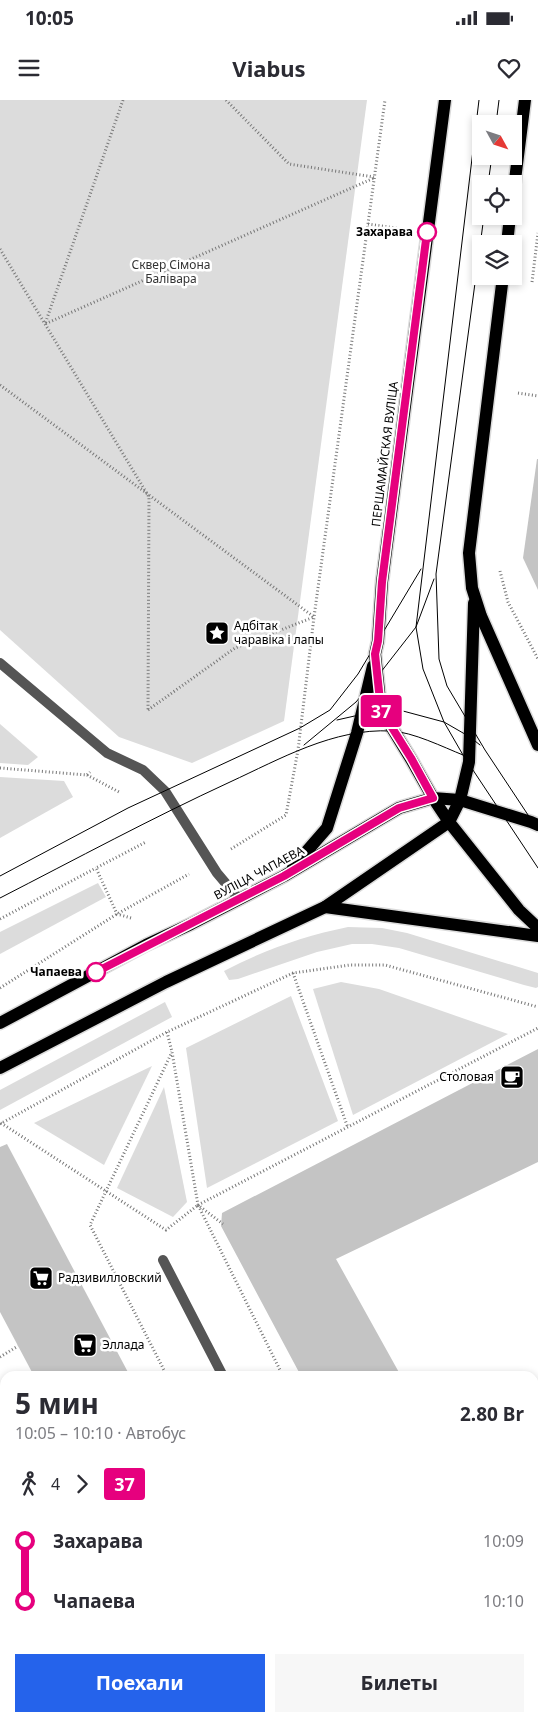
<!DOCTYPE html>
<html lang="ru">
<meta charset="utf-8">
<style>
:root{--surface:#fff;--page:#f7f7f7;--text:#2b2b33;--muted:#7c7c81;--accent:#2563eb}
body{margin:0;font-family:"Noto Sans",sans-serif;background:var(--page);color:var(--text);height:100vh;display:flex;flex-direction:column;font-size:19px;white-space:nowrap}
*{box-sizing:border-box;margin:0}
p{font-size:16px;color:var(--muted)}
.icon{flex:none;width:28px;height:28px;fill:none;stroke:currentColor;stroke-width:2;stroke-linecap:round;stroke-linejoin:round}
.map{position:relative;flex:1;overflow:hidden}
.side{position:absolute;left:0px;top:1271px;width:539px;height:351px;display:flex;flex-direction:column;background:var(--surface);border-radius:15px 15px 0 0;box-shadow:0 2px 8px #0003}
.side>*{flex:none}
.badge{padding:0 10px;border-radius:4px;font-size:18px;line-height:32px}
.needle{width:32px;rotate:130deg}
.fabs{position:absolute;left:472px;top:15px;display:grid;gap:10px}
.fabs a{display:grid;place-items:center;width:50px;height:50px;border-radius:0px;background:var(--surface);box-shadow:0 2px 8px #0003;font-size:25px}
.map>.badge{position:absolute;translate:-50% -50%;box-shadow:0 0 0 2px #fff}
.legs{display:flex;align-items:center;gap:8px;height:55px;padding:0 15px;font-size:16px}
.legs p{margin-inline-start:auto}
.summary{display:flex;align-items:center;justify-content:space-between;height:85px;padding:0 15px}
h1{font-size:28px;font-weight:700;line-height:38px}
.primary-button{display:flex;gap:10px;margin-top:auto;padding:10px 15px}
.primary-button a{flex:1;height:58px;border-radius:0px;background:var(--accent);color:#fff;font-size:20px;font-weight:700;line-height:58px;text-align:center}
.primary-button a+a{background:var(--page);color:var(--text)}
ul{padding:0 15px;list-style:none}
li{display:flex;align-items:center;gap:18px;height:60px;font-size:19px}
li i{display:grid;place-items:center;width:8px;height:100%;margin:0 6px;background:currentColor}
li i::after{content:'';width:12px;height:12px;margin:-6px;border:4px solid;border-radius:50%;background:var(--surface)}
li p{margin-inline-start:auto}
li:first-child i{background:linear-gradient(#0000 50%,currentColor 0)}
li:last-child i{background:linear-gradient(currentColor 50%,#0000 0)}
.status{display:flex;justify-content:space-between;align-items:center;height:35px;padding:0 25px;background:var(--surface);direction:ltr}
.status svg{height:14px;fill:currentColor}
header{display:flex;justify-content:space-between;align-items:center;height:65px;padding:0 15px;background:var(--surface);font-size:22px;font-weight:700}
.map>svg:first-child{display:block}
.green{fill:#dcdcdc}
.building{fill:#c4c4c4}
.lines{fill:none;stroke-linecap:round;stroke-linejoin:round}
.primary-casing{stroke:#dbdbdb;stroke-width:15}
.path{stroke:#777;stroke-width:3;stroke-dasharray:1 2.5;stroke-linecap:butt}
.service{stroke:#555;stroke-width:10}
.minor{stroke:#555;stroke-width:10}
.primary{stroke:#000;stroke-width:12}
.tram{stroke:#000;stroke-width:1}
.line-1-casing{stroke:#fff;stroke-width:11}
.line-1{stroke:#e6007e;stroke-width:8}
.stop-1-dot{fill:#fff;stroke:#e6007e;stroke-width:2.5}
.labels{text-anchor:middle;stroke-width:5;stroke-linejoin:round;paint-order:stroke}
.stop-label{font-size:12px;font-weight:bold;fill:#000;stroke:#fff;text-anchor:end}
.park-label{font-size:12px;fill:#333;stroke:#fff}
.street-label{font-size:12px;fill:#000;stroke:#fff}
.poi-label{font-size:12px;fill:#000;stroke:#fff;text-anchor:start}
</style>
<div class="status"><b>10:05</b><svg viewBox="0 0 49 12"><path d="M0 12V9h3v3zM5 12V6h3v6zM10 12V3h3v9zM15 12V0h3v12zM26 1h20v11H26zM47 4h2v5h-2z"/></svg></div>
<header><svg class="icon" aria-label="menu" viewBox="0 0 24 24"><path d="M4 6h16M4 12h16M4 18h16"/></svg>Viabus<svg class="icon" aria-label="heart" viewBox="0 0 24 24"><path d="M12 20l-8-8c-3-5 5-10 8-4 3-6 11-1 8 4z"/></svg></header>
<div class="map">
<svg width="538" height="1622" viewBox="0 0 538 1622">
<rect width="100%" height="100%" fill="#fff"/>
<g class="green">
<polygon points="0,0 367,0 284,621 192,663 119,637 0,530"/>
<polygon points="0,624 38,657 28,665 0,663"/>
<polygon points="0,677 64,681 73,697 0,738"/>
<polygon points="98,783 106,797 0,854 0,832"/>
<path d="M348,827L382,828L407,833L538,873V887L536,888L524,885L399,848L372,844H352L317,852L238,879L229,880L224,871C264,850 304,836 348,827Z"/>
<polygon points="341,882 379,889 508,934 353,1015 313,889"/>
<polygon points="291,896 338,1021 207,1088 186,948"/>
<polygon points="165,902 172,917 0,1010 0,990"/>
<polygon points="152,966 104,1065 34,1023"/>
<polygon points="164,987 187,1102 173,1117 117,1088"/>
</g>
<g class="building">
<polygon points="537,359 538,359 538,490 523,458"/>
<polygon points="538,949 538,1062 336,1159 401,1276 301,1276 221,1126 222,1113"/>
<polygon points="7,1044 130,1276 34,1276 0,1212 0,1047"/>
<polygon points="534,1535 538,1543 538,1622 484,1622 482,1618 534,1618"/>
<polygon points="212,1618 301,1618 303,1622 214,1622"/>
</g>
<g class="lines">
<g class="primary-casing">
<g id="primary">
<polyline points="445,0 382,482 378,541 375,554 381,610 411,659 433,698 449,722 519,810 538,828"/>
<polyline points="514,88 525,0"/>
<polyline points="507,144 510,116"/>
<polyline points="503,176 469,453 472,488 481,516 538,645"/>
<polyline points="449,722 460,700 469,662 474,503"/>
<polyline points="293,767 327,728 357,633 373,566"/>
<polyline points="325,807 538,836"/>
<polyline points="0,923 146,845 191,824 284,776 399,708 433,698 460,700 531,722 538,725"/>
<polyline points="0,968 166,882 325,807 449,722"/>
</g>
</g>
<g class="path">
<polyline points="123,0 45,224 374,78"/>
<polyline points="226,0 289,64 374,77"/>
<polyline points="368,124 402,129"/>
<polyline points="0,149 149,397 148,610"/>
<polyline points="532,182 538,133"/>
<polyline points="0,285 314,517 235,548 148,610"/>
<polyline points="518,293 538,296"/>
<polyline points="500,471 508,502 538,559"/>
<polyline points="0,668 87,675 90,672"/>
<polyline points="87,675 119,692"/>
<polyline points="231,749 286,715 298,650 314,517 385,0"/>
<polyline points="131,818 117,814 96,768 146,742"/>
<polyline points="0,819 96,768"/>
<polyline points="293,873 348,1028"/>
<polyline points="0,888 117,814 189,774"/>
<polyline points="167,932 172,952 198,1105 223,1124"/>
<polyline points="1,1023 166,1130 198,1105 283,1276"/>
<polyline points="0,1024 167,932 293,873 350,865 385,865 538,907"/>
<polyline points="198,1105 538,928"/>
<polyline points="0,1257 18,1246"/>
<polyline points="167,1276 90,1125 172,952"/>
<polyline points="344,1618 346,1622"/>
<polyline points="457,1618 459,1622"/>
</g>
<g class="service">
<polyline points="0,563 107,653 143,670 165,691 217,773 239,799"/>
<polyline points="0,1308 5,1316"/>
<polyline points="534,1337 538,1334"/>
<polyline points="534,1440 538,1448"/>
<polyline points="172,1618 175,1622"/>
<polyline points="100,1622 111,1618"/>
</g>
<g class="minor">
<polyline points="163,1160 223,1276"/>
<polyline points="401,1618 404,1622"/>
</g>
<use href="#primary" class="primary"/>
<g class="tram">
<polyline points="479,0 416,527 423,569 444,622 463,655 538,768"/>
<polyline points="496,24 499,0"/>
<polyline points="488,84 492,56"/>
<polyline points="484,116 436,474 439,559 447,586 485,650 538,730"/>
<polyline points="337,620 381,610 403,611 444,622 470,637 480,645"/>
<polyline points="304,645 356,602 377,577 416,527 434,479"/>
<polyline points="0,776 128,708 300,628 330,610 358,574 421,469"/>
<path d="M0,798C76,759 152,718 230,682C280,659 334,628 391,631C413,632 443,647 463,655"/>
</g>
</g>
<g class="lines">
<g class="line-1-casing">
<polyline id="line-1" points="96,872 284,776 399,708 433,698 411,658 381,610 375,554 378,541 382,482 427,132"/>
</g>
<use href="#line-1" class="line-1"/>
</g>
<defs>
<g id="sight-square" transform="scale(1.25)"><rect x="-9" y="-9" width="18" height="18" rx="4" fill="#000" stroke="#fff"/><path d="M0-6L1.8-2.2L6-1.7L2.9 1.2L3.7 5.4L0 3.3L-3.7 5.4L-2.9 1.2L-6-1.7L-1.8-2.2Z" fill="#fff"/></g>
<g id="cafe-square" transform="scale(1.25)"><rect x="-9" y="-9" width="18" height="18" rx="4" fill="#000" stroke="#fff"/><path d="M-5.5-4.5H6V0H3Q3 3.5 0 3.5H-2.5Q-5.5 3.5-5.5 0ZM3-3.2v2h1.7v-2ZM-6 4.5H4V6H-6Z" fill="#fff"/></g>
<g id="supermarket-square" transform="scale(1.25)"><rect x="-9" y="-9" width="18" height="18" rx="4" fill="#000" stroke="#fff"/><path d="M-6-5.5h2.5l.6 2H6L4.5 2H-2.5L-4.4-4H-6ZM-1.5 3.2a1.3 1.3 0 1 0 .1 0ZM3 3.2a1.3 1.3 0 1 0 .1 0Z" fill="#fff"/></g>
</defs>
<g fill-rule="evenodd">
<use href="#sight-square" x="217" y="533"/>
<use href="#cafe-square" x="512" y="977"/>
<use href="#supermarket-square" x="41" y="1178"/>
<use href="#supermarket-square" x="85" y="1245"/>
</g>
<g class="stop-1-dot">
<circle cx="427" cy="132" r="9"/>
<circle cx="96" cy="872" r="9"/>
</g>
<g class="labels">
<g class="stop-label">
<text x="413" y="136">Захарава</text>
<text x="82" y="876">Чапаева</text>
</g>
<g class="park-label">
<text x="171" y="169">Сквер Сімона<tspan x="171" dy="14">Балівара</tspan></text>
</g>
<g class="street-label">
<text transform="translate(385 354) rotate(-83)" y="4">ПЕРШАМАЙСКАЯ ВУЛІЦА</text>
<text transform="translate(259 773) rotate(-28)" y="4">ВУЛІЦА ЧАПАЕВА</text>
</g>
<g class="poi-label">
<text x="234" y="530">Адбітак<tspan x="234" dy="14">чаравіка і лапы</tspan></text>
<text x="494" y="981" text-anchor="end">Столовая</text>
<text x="58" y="1182">Радзивилловский</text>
<text x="102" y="1249">Эллада</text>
</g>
</g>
</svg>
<div class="fabs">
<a><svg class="needle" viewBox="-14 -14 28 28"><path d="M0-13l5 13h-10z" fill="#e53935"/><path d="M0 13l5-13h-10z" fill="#7c7c81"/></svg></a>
<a><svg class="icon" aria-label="locate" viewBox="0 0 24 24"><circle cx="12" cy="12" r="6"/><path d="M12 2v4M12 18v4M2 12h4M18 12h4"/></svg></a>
<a><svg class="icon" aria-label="layers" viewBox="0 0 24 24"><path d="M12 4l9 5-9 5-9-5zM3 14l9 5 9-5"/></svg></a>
</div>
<b class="badge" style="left:381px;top:611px;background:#e6007e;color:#fff">37</b>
<section class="side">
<div class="summary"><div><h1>5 мин</h1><p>10:05 – 10:10 · Автобус</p></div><b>2.80 Br</b></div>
<div class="legs"><svg class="icon" aria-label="walk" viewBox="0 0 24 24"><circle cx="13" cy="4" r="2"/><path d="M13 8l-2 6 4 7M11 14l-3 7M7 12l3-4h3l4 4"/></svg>4<svg class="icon" aria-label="forward" viewBox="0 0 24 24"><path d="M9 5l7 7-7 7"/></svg><b class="badge" style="background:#e6007e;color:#fff">37</b></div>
<ul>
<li><i style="color:#e6007e"></i><b>Захарава</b><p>10:09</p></li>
<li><i style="color:#e6007e"></i><b>Чапаева</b><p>10:10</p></li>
</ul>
<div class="primary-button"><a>Поехали</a><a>Билеты</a></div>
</section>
</div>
